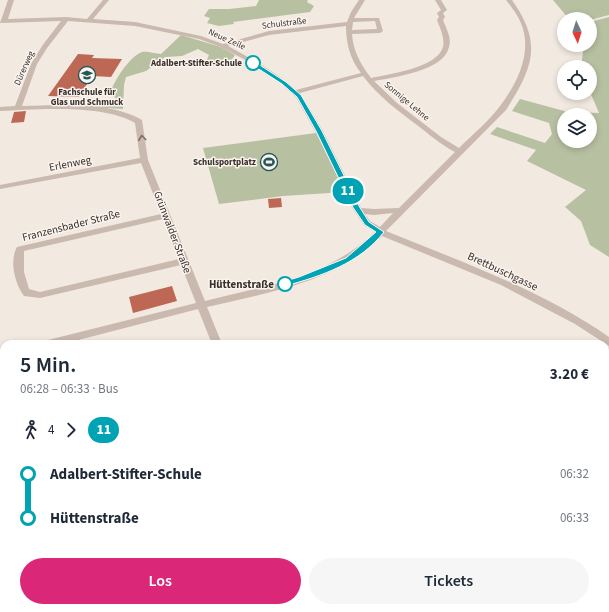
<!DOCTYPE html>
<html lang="de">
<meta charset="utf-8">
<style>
:root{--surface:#fff;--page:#f6f6f7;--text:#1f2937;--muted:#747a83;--accent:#db2777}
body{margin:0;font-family:"Source Sans 3",sans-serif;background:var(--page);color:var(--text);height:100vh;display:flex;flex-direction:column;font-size:15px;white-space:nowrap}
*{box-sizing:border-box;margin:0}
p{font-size:13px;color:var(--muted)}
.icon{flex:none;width:22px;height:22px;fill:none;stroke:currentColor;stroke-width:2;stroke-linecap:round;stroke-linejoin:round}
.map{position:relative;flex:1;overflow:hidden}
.side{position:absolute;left:0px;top:340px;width:609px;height:272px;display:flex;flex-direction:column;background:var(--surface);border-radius:12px 12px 0 0;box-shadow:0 2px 6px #0003}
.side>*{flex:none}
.badge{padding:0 8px;border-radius:13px;font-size:14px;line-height:26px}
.needle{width:26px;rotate:176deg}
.fabs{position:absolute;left:557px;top:12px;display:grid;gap:8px}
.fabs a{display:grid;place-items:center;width:40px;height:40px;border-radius:50%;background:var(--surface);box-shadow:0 2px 6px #0003;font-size:20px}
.map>.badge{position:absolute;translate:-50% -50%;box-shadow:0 0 0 2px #fff}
.legs{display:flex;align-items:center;gap:6px;height:44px;padding:0 20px;font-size:13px}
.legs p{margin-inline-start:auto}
.head{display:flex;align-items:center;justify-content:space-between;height:68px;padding:0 20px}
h1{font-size:22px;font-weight:600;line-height:30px}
.cta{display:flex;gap:8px;margin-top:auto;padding:8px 20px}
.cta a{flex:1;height:46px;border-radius:24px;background:var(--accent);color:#fff;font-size:16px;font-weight:600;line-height:46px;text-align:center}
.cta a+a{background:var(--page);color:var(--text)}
ul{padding:0 20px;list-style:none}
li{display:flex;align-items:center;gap:14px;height:44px;font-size:15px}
li i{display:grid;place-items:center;width:6px;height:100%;margin:0 5px;background:currentColor}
li i::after{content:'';width:10px;height:10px;margin:-5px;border:3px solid;border-radius:50%;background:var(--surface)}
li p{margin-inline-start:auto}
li:first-child i{background:linear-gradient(#0000 50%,currentColor 0)}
li:last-child i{background:linear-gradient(currentColor 50%,#0000 0)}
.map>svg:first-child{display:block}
.green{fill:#b8c0a2;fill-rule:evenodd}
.building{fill:#bd6854}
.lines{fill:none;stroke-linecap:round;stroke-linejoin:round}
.street{fill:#cab9ae;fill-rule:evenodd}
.oneway{stroke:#7a6d66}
.line-1{fill:#00a3b4;stroke:#fff}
.stop-1-dot{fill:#fff;stroke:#00a3b4;stroke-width:2}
.labels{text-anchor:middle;stroke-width:3;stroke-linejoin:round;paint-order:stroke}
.far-street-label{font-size:9px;fill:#392f2b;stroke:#faf3ee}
.far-stop-label{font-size:9px;font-weight:bold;fill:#392f2b;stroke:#faf3ee;text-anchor:end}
.far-poi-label{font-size:9px;font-weight:bold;fill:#392f2b;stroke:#faf3ee}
.street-label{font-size:11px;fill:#392f2b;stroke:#faf3ee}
.stop-label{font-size:11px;font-weight:bold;fill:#392f2b;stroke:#faf3ee;text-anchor:end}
</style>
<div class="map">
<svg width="609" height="612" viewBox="0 0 609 612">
<rect width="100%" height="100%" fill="#f2e9e1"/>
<g class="green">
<polygon points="259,0 308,0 307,2 314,6 310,12 233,22 234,24 219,26 207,23 210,18 204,16 209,9 229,9 256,6"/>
<polygon points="553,0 609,0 609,15 590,20 569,19"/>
<path d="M609,17V257L590,245L581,221L565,207L586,190L527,161L536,150L490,134L497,127L545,143L552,134L549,123L512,111L520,99L568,112L599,113L590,92V67H581L584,45H590V22ZM564,115H590V141H564Z"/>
<path d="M181,35L221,47L235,55L228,65L218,66L205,64L209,55L198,49L182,56L165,57L146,71L126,77L124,85L123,109L88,107L89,105L110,102L117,99L110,94C113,82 130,56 142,52C147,51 156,54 161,54Z"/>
<polygon points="316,133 345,192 283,196 219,204 203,148"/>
</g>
<g class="building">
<polygon points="78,54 94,55 92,58 122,59 111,77 92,76 79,97 48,96"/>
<polygon points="26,111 24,122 11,123 14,112"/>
<polygon points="281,198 282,207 269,208 268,199"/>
<polygon points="172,286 177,301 133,313 129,297"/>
</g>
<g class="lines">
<g class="street">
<path d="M8,0H14L8,19L66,17L87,19L103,0H109L93,19L135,22L201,36L223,44L269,31L347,22L351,12L359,0H365L354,18H379L383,31L380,33L352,34C353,51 361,65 371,78C389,74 437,68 443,47C445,38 440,28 437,20L439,17L437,13L441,10L435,0H441L447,10L443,13L445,17L443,20C446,28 452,38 449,47C444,71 394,77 374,81L397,103L441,137L459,148C473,134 489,121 500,106C516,85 531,56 523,29C520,18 513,9 506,0H512C543,44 533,67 506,110L386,231C462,262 541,290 609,337V346L575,324L501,285L382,236C335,283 269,292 207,307L222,344H212L198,309L63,344H43L44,341L196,303L181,265L40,298L24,296C15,284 9,261 17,247L161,214L141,163L0,189V185L140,158L135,123C105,104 36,109 0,111V107L15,106L31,64L42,46L61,21L0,23ZM68,21L135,26L199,39L221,47L249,62L282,84L296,97L315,131L351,206L364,225L375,232C329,277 265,286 205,301L148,160L142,120C110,101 58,105 22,106L37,64L47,48ZM375,21L377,29L352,30L353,22ZM346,26C346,43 350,59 361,73L296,90C276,72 252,59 228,46L269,35ZM363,76C378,96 397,110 417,125C429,134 441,145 455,152L399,208L374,209L361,208L323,131L300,93ZM393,213L380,227L370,221L365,214L374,215ZM163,219L179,259L40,292L29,289L24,272V251Z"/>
<polygon points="4,353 4,361 0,362 0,354"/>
<polygon points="609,434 609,445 605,446 605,435"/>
<polygon points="4,552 4,567 0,569 0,554"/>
<polygon points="237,608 258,608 257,612 236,612"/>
<polygon points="330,608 345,608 346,612 331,612"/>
</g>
</g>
<defs><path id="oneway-chevron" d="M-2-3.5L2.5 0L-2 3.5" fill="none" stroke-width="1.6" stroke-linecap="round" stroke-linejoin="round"/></defs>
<use class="oneway" href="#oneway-chevron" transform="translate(142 138) rotate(-97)"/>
<path class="line-1" d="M251,62H255L286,82L301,95L322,131L359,206L369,222L384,232C360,263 322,276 285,286L282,285V282L299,277L346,258L376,232L365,225L352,206L316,131L297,97L282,84L251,64Z"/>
<defs>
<g id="school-ring" transform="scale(0.9)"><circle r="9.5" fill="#faf3ee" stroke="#245758" stroke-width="1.5"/><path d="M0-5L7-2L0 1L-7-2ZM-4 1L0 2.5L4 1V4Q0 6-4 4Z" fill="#245758"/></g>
<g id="stadium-ring" transform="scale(0.9)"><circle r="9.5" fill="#faf3ee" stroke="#245758" stroke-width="1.5"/><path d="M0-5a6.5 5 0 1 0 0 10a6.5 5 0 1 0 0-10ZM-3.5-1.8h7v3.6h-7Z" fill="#245758"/></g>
</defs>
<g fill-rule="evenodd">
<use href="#school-ring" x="87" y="75"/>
<use href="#stadium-ring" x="269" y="162"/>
</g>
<g class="stop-1-dot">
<circle cx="253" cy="63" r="7"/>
<circle cx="285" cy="284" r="7"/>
</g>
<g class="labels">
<g class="far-street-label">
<text transform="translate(284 23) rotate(-7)" y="3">Schulstraße</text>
<text transform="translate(227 39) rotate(24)" y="3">Neue Zeile</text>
<text transform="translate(24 68) rotate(-66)" y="3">Dürerweg</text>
<text transform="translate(407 101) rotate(40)" y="3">Sonnige Lehne</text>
</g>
<g class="far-stop-label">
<text x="242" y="66">Adalbert-Stifter-Schule</text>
</g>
<g class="far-poi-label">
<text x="87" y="95">Fachschule für<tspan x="87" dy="10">Glas und Schmuck</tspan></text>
<text x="256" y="165" text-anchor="end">Schulsportplatz</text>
</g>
<g class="street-label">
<text transform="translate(70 163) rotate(-11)" y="4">Erlenweg</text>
<text transform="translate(71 225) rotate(-14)" y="4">Franzensbader Straße</text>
<text transform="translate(173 232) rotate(69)" y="4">Grünwalder Straße</text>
<text transform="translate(503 271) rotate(25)" y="4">Brettbuschgasse</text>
</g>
<g class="stop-label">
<text x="274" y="288">Hüttenstraße</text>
</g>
</g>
</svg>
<div class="fabs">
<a><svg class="needle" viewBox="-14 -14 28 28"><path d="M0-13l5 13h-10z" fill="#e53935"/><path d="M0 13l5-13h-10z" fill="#747a83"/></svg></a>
<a><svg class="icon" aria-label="locate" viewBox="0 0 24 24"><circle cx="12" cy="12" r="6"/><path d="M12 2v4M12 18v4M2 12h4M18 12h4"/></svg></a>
<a><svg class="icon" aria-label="layers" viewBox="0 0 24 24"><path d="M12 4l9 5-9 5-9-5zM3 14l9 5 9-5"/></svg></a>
</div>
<b class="badge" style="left:348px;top:191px;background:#00a3b4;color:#fff">11</b>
<section class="side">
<div class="head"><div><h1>5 Min.</h1><p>06:28 – 06:33 · Bus</p></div><b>3.20 €</b></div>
<div class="legs"><svg class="icon" aria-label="walk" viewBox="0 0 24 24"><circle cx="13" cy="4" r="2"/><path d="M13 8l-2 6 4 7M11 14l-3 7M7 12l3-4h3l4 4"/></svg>4<svg class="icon" aria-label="forward" viewBox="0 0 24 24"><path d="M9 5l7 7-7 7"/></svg><b class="badge" style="background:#00a3b4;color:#fff">11</b></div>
<ul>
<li><i style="color:#00a3b4"></i><b>Adalbert-Stifter-Schule</b><p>06:32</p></li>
<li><i style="color:#00a3b4"></i><b>Hüttenstraße</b><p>06:33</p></li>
</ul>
<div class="cta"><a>Los</a><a>Tickets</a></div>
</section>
</div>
